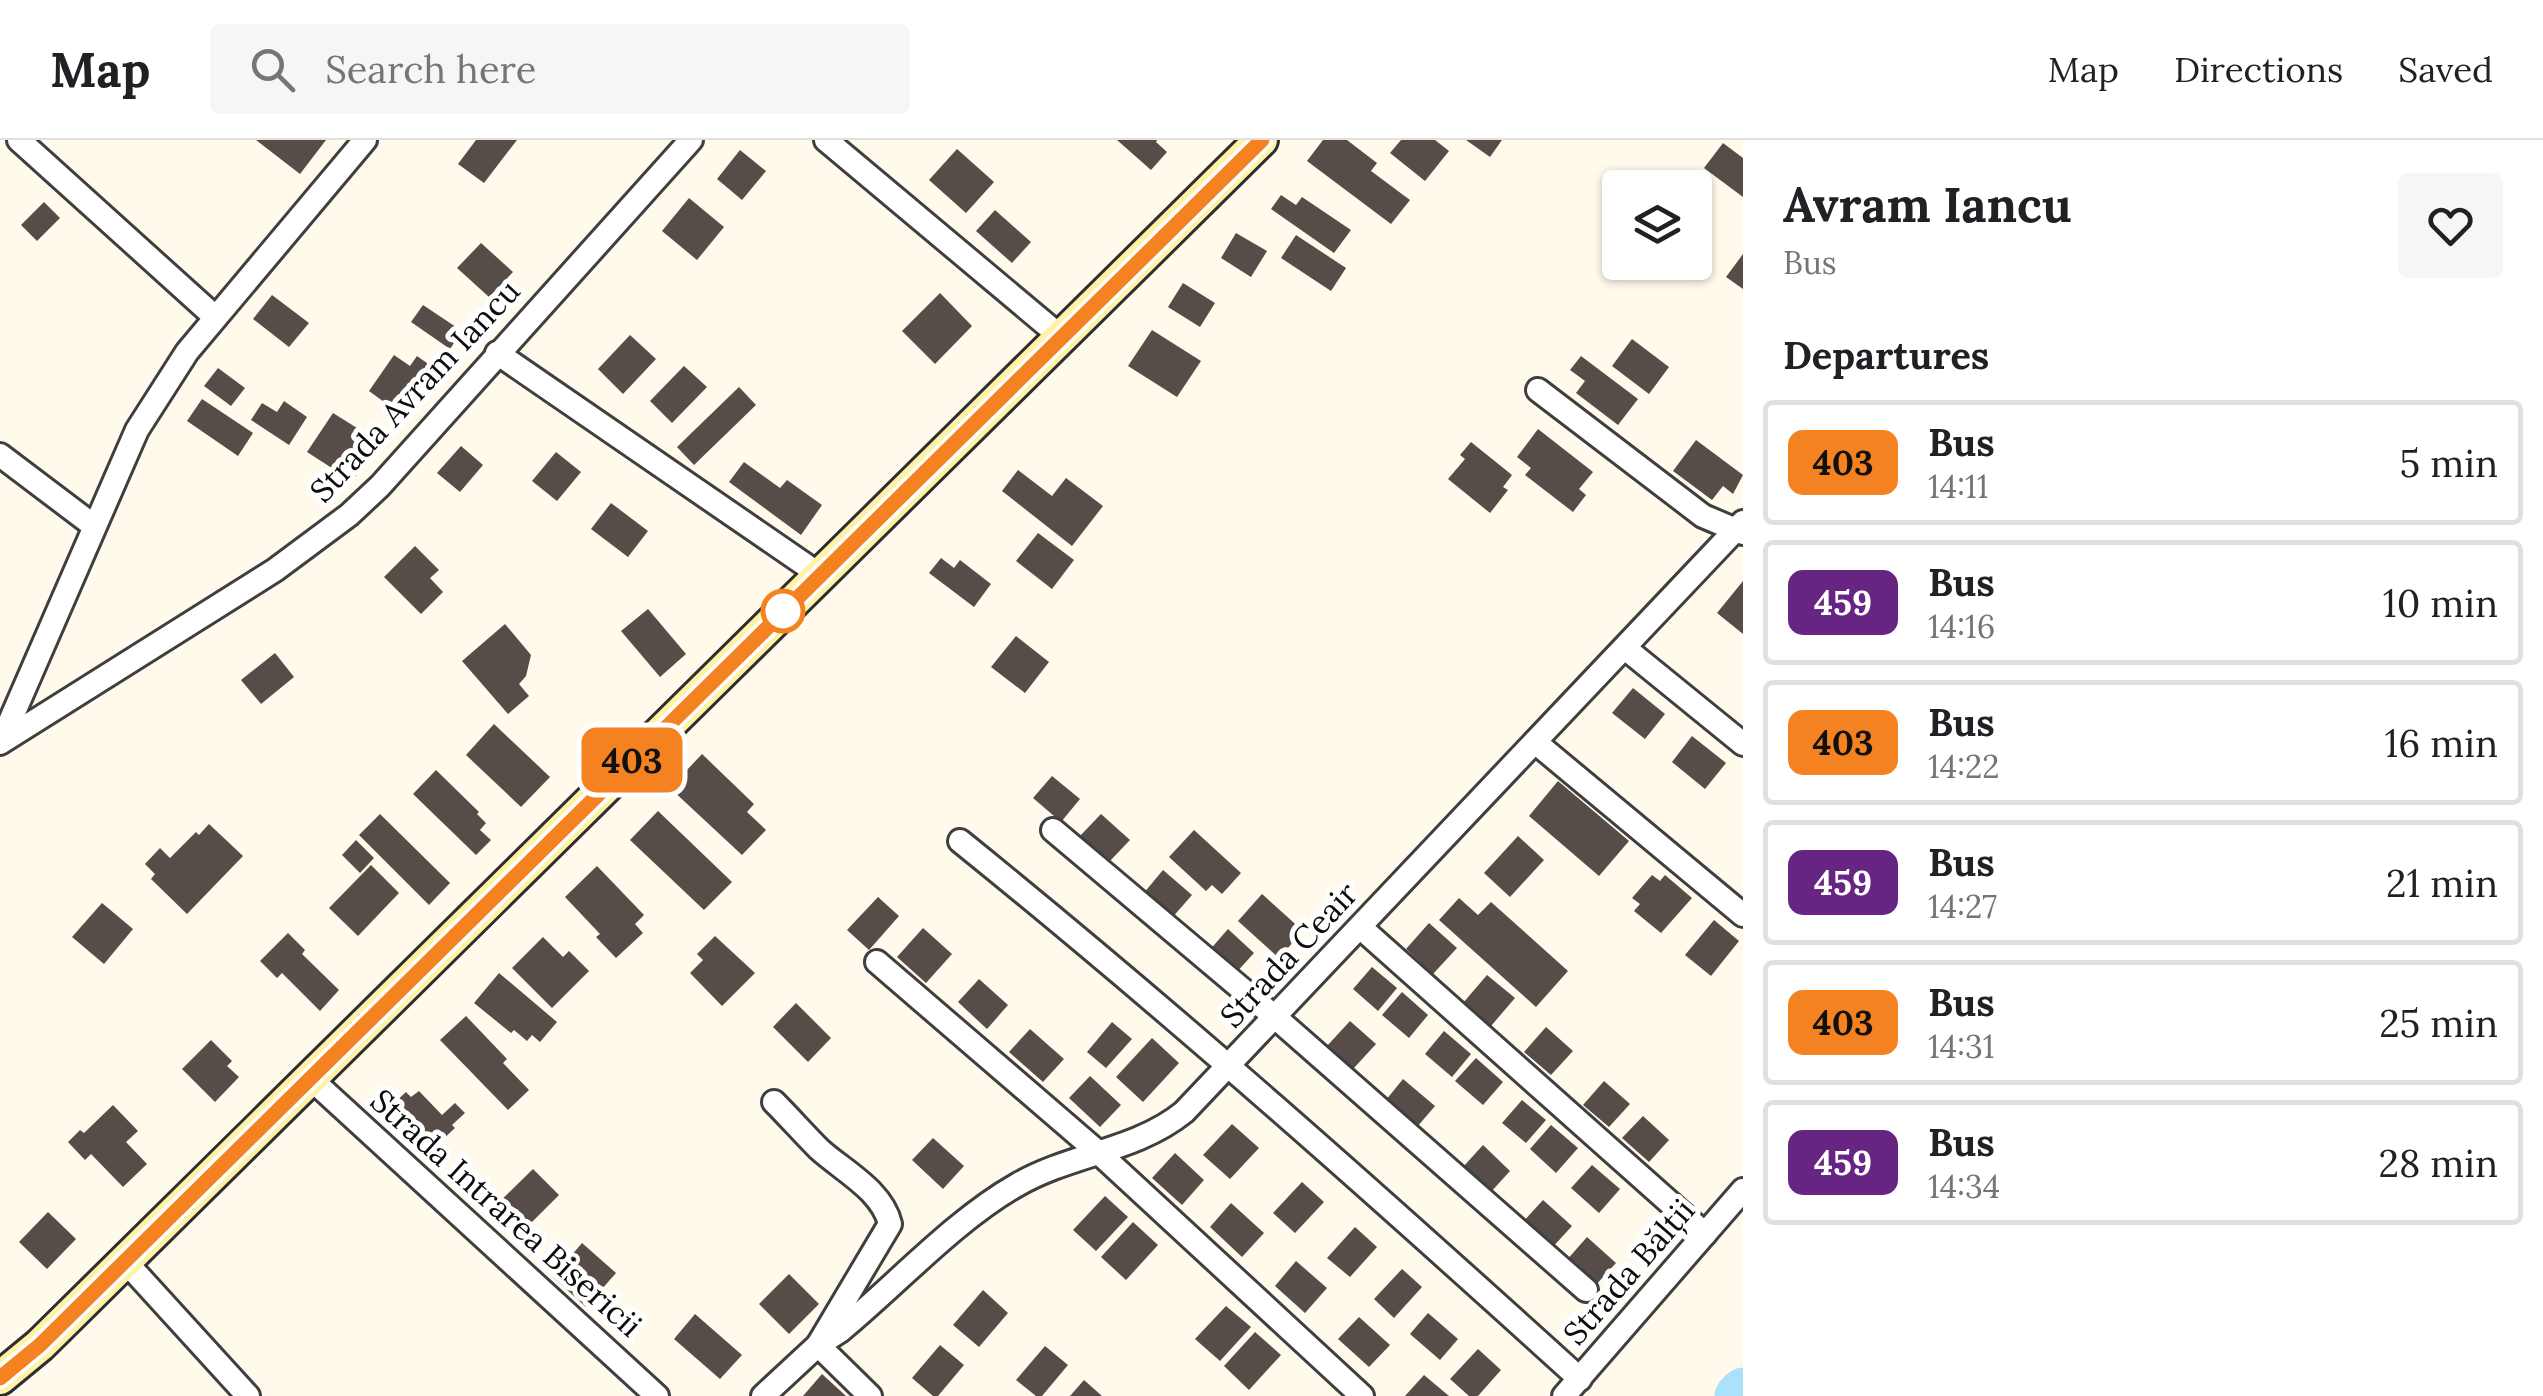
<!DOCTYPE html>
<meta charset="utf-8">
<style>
:root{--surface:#fff;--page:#f6f6f6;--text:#202124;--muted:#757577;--line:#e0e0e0}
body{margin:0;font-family:Lora,serif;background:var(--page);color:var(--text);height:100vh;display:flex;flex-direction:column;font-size:38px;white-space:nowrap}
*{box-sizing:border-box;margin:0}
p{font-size:32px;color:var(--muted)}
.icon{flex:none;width:55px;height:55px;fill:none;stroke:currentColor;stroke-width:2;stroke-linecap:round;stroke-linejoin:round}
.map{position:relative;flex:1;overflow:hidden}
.side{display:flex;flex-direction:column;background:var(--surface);width:800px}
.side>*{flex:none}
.badge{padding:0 20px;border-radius:15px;font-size:35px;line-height:65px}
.tools{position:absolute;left:1602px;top:30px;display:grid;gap:20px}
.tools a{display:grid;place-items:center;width:110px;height:110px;border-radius:10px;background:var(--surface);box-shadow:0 2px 8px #0004;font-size:50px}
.map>.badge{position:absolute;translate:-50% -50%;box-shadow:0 0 0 5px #fff}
h2{padding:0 40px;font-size:38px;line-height:90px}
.round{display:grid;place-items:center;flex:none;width:105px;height:105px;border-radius:10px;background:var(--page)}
.headline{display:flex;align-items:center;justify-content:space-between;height:170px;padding:0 40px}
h1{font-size:48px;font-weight:700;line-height:75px}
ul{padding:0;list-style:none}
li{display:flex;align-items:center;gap:30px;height:125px;margin:0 20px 15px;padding:0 20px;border:5px solid var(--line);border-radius:10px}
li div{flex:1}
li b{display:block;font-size:38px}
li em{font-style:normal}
li .badge{min-width:110px;font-weight:700;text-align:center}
header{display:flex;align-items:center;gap:60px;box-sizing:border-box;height:140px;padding:0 50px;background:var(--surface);border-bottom:2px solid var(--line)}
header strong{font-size:48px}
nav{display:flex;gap:55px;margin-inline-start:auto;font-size:35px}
.search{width:700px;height:90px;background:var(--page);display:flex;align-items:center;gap:25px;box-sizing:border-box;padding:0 35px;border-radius:10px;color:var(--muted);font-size:38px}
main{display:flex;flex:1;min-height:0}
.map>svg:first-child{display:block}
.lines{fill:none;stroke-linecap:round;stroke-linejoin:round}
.river{stroke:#ace1fb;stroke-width:45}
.building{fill:#564c48}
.street-casing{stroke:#3f3f3f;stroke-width:28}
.secondary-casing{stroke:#2e2e2e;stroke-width:38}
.street{stroke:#fff;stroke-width:22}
.secondary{stroke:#fff1a6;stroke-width:32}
.line-casing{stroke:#fff;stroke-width:22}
.line{stroke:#f58220;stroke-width:15}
.stop-dot{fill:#fff;stroke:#f58220;stroke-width:5}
.labels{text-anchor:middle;stroke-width:10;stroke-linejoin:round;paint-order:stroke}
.street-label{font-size:32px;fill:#0c0c0c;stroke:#fff}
</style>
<header>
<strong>Map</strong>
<div class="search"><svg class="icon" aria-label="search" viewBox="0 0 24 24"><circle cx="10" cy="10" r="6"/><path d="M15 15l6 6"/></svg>Search here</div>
<nav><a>Map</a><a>Directions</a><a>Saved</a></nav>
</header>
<main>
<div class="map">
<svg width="1743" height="1256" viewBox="0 0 1743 1256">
<rect width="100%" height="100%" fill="#fffaeb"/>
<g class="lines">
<polyline class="river" points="1737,1256 1743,1250"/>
</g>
<g class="building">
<polygon points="256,0 326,0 300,34"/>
<polygon points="476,0 517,0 484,43 458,24"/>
<polygon points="1117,0 1157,0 1156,2 1167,12 1151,30"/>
<polygon points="1323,0 1347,0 1377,23 1371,31 1410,60 1391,84 1307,21"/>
<polygon points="1401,0 1435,0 1449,11 1425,41 1390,13"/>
<polygon points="1466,0 1502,0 1490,17"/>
<polygon points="1723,3 1743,18 1743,57 1704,28"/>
<polygon points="957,9 994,42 966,73 929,40"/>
<polygon points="740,10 766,31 742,60 717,39"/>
<polygon points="1281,55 1296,65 1302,57 1351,90 1334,113 1271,69"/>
<polygon points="689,58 724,87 697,120 662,91"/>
<polygon points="44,62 60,78 37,101 21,85"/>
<polygon points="995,70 1031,102 1012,123 976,91"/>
<polygon points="1236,93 1267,111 1251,137 1221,118"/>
<polygon points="1296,95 1346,128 1331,151 1281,118"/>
<polygon points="481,103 513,132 489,157 457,128"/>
<polygon points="1743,114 1743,149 1726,137"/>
<polygon points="1183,143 1215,163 1200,187 1168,167"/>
<polygon points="940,153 972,186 935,224 902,191"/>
<polygon points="272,155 309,183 289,207 253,179"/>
<polygon points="423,165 462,191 450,209 411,182"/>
<polygon points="1152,190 1201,221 1177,257 1128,226"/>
<polygon points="630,195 656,219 623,254 598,229"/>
<polygon points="1632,199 1669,227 1649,254 1612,226"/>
<polygon points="394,215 410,226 417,216 434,228 402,275 369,251"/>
<polygon points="1581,216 1638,259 1618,285 1576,253 1585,241 1570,230"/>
<polygon points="684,226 707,247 672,283 650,261"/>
<polygon points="218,228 245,248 231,266 204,246"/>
<polygon points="739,247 756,265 694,325 677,307"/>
<polygon points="202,259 253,293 238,316 187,281"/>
<polygon points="284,261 307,277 289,305 251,280 262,263 277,272"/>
<polygon points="333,273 365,293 358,303 373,312 352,341 307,312"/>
<polygon points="1538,289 1593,332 1579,349 1586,355 1573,372 1525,335 1531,328 1517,317"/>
<polygon points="1696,300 1743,335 1733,354 1723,346 1712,360 1673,331"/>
<polygon points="1471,302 1512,335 1503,347 1508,350 1490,373 1448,339 1465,319 1460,315"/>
<polygon points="461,306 483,325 460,352 437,333"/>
<polygon points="556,312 581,332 557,361 532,341"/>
<polygon points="744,322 780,348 787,340 822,365 801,395 729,342"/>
<polygon points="1018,330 1052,356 1066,338 1103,366 1072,406 1002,351"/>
<polygon points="611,363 648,391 628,417 591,389"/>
<polygon points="1038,393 1074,420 1052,449 1016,421"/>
<polygon points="415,406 439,430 430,438 443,452 421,474 384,437"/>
<polygon points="941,418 954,428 960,420 991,444 974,467 929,433"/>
<polygon points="1743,441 1743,494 1717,473"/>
<polygon points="648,469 686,514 660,537 621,491"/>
<polygon points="505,484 531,515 526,536 519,544 529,556 508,574 462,521"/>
<polygon points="1016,496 1049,522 1025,553 991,527"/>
<polygon points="275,513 294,537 261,564 241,540"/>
<polygon points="1633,548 1665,574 1645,599 1612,573"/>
<polygon points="494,584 550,637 521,667 466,615"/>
<polygon points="1692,596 1726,623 1705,649 1672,622"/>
<polygon points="702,614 754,664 747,672 766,690 742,715 670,648"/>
<polygon points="436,630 479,672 477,674 486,683 480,690 491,700 476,715 413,654"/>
<polygon points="1052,636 1080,659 1061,682 1033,658"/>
<polygon points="1558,641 1629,701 1599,736 1529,676"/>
<polygon points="658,671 732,742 704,770 630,700"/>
<polygon points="380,674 450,743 429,765 359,695"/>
<polygon points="1101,674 1130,700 1108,723 1079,697"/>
<polygon points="209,684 243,716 187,774 151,739 155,734 145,724 160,708 170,718 196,692 199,695"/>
<polygon points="1194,690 1241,733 1222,754 1212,745 1206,751 1169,717"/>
<polygon points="1518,696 1544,720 1510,757 1484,733"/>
<polygon points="356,700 374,718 360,733 342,715"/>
<polygon points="371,725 399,753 358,796 329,768"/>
<polygon points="597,726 644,775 635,784 643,793 616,818 596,797 600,794 565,757"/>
<polygon points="1163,730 1192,755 1171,779 1143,754"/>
<polygon points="1652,735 1660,741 1665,735 1692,758 1661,793 1634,771 1640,764 1632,758"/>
<polygon points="1262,754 1303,791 1279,818 1238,781"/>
<polygon points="878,757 899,776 869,810 847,790"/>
<polygon points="1459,758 1478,775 1491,762 1568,831 1536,867 1439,780"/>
<polygon points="102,763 133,789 104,824 72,797"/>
<polygon points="1714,780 1739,801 1711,836 1685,815"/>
<polygon points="1429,783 1457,808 1433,834 1406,809"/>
<polygon points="923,788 952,814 926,843 897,817"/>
<polygon points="1228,789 1254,813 1234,835 1208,812"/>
<polygon points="288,793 305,810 302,814 339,850 320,871 282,833 277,838 260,821"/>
<polygon points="715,796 755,833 722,866 690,833 703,820 697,814"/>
<polygon points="543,797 563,817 569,811 589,831 552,868 512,828"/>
<polygon points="1372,827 1397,848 1378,871 1353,849"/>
<polygon points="499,833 557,882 540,902 532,895 527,901 514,890 511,893 474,863"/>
<polygon points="1487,835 1515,858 1491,886 1463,863"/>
<polygon points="979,839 1008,865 987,889 958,862"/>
<polygon points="1402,852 1428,875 1409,898 1382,875"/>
<polygon points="796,863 831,898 808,922 773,887"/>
<polygon points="466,876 507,919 503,923 529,950 508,970 440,900"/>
<polygon points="1350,881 1376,904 1353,929 1327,906"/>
<polygon points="1112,882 1132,899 1106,928 1087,912"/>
<polygon points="1546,887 1573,911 1551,935 1524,912"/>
<polygon points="1030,889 1064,919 1043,942 1009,912"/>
<polygon points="1444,891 1471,914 1452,937 1425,914"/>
<polygon points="1152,898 1179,923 1143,962 1116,937"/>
<polygon points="211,900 232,921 227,926 239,937 215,962 182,929"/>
<polygon points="1476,918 1503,942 1483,965 1455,941"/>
<polygon points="1090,936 1121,965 1100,987 1069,958"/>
<polygon points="1403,939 1435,966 1417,987 1386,960"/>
<polygon points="1604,941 1630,964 1609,987 1583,965"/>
<polygon points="419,951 442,975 455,963 465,973 452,985 455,988 425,1016 389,978 397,970 392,965 406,952 411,957"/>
<polygon points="1522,960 1546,980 1526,1003 1502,983"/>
<polygon points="113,965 138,991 126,1002 147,1024 123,1047 91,1014 85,1020 68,1002 80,990 84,993"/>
<polygon points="1643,976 1669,1000 1649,1022 1622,998"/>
<polygon points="1232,984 1259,1008 1230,1039 1203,1015"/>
<polygon points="1551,985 1578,1008 1556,1033 1530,1009"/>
<polygon points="933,998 964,1026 943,1049 912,1020"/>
<polygon points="1483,1005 1510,1031 1490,1053 1463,1027"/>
<polygon points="1175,1013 1204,1040 1182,1065 1152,1038"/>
<polygon points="1592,1025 1620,1049 1599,1073 1571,1048"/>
<polygon points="533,1029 559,1055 519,1095 492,1069"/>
<polygon points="1302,1042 1324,1062 1295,1093 1273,1073"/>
<polygon points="1105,1056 1128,1077 1096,1111 1073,1090"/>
<polygon points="1543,1060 1572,1086 1550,1110 1521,1084"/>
<polygon points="1231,1063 1264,1093 1242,1117 1210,1087"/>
<polygon points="48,1072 76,1099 47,1129 19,1102"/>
<polygon points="1133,1082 1158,1105 1126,1140 1101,1117"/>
<polygon points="1355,1087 1377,1107 1350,1137 1327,1118"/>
<polygon points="1587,1097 1616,1123 1594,1147 1565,1122"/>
<polygon points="582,1103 616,1133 586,1167 553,1137"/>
<polygon points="1296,1121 1327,1148 1305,1173 1275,1146"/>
<polygon points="1402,1129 1422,1147 1394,1178 1374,1159"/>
<polygon points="789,1134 819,1164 789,1194 759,1164"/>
<polygon points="983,1150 1008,1173 979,1207 953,1185"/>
<polygon points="1226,1166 1251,1187 1220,1221 1195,1199"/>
<polygon points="1428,1173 1458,1199 1440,1220 1410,1194"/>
<polygon points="695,1174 742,1215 720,1239 674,1199"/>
<polygon points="1359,1177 1390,1205 1369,1227 1338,1199"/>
<polygon points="1255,1192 1281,1215 1249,1250 1224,1226"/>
<polygon points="940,1205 964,1225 938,1256 933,1256 912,1238"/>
<polygon points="1045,1206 1068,1225 1042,1256 1036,1256 1016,1240"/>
<polygon points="1478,1209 1501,1230 1478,1256 1469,1256 1450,1239"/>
<polygon points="822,1234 846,1256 803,1256"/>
<polygon points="1424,1235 1449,1256 1405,1256"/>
<polygon points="1084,1240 1102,1256 1070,1256"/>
</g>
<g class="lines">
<g class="street-casing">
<g id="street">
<polyline points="19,0 215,177"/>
<polyline points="826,0 1061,197"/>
<polyline points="497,213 820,435"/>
<polyline points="1538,250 1703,376 1743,393"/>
<polyline points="0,315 94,386"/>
<polyline points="1625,508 1743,604"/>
<polyline points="1,602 137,290 187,212 365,0"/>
<polyline points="1535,602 1743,775"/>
<polyline points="0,603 275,430 349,375 380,346 691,0"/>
<polyline points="1053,690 1275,877 1586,1150"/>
<path d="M960,701C1173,873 1377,1055 1580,1239"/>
<polyline points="1360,787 1705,1094"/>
<polyline points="877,822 1099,1013 1362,1256"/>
<polyline points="310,938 657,1256"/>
<polyline points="124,1120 248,1256"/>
<path d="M818,1205L840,1191C896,1145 955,1080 1017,1045C1070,1014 1136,1011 1184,972L1743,382"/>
<polyline points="818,1205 870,1256"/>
<path d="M763,1256L818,1205L890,1084C882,1050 843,1031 819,1009C804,994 789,977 774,962"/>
<polyline points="1564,1256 1743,1050"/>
</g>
</g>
<g class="secondary-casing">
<polyline id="secondary" points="0,1238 40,1205 1261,0"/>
</g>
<use href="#street" class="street"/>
<use href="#secondary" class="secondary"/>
</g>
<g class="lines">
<g class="line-casing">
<polyline id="line" points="0,1238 40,1205 1262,0"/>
</g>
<use href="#line" class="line"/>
</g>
<circle class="stop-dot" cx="783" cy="471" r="20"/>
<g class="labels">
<g class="street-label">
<text transform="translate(415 251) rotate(-47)" y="11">Strada Avram Iancu</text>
<text transform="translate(1289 815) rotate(-47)" y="11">Strada Ceair</text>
<text transform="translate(506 1073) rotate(42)" y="11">Strada Intrarea Bisericii</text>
<text transform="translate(1629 1132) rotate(-49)" y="11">Strada Bălții</text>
</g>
</g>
</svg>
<div class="tools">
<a><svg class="icon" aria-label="layers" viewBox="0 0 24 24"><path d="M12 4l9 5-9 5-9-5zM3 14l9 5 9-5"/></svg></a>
</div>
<b class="badge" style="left:632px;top:620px;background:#f58220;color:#111">403</b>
</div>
<section class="side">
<div class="headline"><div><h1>Avram Iancu</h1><p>Bus</p></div><a class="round"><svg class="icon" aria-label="heart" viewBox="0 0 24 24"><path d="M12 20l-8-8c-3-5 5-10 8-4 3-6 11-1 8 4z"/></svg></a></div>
<h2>Departures</h2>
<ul>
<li><span class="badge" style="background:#f58220;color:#111">403</span><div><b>Bus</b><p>14:11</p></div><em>5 min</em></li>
<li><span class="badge" style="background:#662483;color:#fff">459</span><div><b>Bus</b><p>14:16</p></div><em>10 min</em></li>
<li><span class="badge" style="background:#f58220;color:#111">403</span><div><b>Bus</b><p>14:22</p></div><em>16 min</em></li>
<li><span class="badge" style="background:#662483;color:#fff">459</span><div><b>Bus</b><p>14:27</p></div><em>21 min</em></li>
<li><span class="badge" style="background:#f58220;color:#111">403</span><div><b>Bus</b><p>14:31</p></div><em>25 min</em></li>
<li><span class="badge" style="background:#662483;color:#fff">459</span><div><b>Bus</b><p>14:34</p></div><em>28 min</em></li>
</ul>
</section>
</main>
